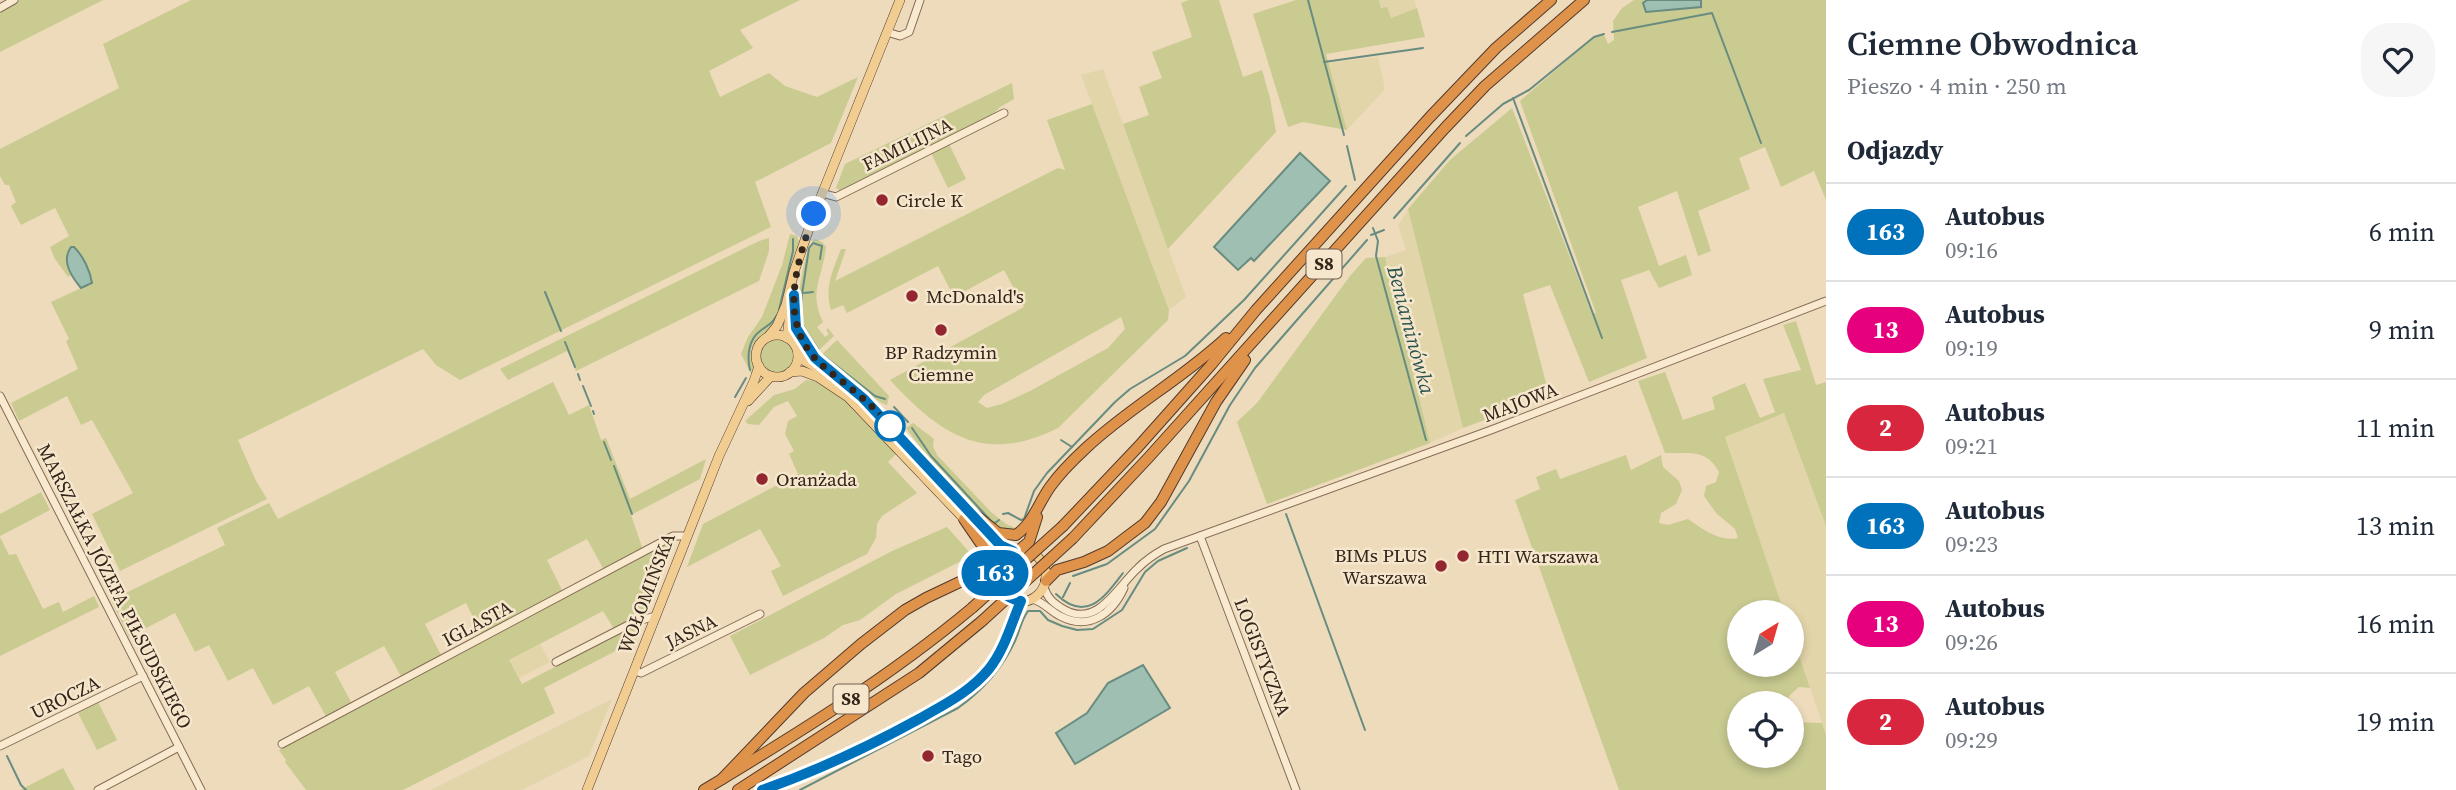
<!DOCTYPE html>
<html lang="pl">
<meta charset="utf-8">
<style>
:root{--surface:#fff;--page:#f6f6f7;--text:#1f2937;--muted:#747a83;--line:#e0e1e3}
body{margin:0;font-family:"Source Serif 4",serif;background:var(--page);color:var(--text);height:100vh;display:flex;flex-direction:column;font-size:26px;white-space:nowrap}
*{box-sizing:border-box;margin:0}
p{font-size:23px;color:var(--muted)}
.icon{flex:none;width:38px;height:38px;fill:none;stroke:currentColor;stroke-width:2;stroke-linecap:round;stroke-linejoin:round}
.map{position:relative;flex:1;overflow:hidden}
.panel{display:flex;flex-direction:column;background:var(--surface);width:630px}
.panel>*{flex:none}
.badge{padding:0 14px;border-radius:23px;font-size:24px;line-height:46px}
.needle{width:46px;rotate:37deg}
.buttons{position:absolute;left:1727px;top:600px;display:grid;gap:14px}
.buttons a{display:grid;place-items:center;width:77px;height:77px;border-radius:50%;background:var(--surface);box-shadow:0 4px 10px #0003;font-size:35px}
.you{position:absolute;width:35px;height:35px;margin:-18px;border:5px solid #fff;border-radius:50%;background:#1a73e8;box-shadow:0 0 0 10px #1a73e833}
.map>.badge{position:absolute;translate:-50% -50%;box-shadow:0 0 0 4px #fff}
h2{padding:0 21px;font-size:26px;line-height:63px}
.round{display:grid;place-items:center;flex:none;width:74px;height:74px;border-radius:28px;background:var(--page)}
.headline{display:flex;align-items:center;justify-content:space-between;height:119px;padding:0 21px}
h1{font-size:33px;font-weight:600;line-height:52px}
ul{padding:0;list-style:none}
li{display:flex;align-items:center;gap:21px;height:98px;padding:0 21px;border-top:2px solid var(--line)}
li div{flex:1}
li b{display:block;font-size:26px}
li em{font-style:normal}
li .badge{min-width:77px;font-weight:700;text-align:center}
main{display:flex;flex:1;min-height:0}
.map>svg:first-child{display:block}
.farmland{fill:#e3d5aa}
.green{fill:#c9cb91;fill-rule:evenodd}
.water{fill:#a0bfb3;stroke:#688c80;stroke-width:2}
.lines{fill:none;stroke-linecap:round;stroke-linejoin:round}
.stream{stroke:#688c80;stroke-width:2}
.minor-casing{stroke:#856b56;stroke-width:9}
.major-casing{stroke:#523a2b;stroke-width:10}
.highway-casing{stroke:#523a2b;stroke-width:12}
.minor{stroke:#f9e9cf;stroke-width:7}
.major{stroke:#f2cd92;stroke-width:9}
.highway{stroke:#df924a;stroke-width:10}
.highway-bridge-casing{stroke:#523a2b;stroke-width:12;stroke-linecap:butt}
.highway-bridge{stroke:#df924a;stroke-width:10}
.line-casing{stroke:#fff;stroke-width:16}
.line{stroke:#0072bc;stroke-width:10}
.walk{stroke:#34251b;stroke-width:7;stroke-dasharray:0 12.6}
.poi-dot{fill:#94262f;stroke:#f5e6cc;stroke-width:2.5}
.stop-dot{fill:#fff;stroke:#0072bc;stroke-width:3.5}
.labels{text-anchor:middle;stroke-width:5;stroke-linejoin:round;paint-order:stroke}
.shield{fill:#f5e6cc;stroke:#6e5f50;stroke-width:2}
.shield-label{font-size:18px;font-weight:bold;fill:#34251b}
.street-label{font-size:19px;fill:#34251b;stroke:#f5e6cc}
.poi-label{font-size:19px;fill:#34251b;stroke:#f5e6cc;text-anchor:start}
.water-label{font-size:21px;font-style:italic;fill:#2a544e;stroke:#f5e6cc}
</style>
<main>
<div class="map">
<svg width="1826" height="790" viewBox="0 0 1826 790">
<rect width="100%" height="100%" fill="#eddbbc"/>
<g class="farmland">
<polygon points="1379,0 1414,0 1417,8 1390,18 1382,8"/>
<polygon points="1378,57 1385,89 1347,130 1328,63"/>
<polygon points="1103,69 1186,297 1169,310 1081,75"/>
<polygon points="1408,209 1463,428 1430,443 1385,257 1406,250 1398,226"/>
<polygon points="1784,413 1826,526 1826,735 1792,635 1792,612 1784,612 1725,437"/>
<polygon points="540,644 550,662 519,678 509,660"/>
<polygon points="612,699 589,756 522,790 431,790"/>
</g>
<g class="green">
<polygon points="19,0 103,0 0,52 0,12"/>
<polygon points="191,0 800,0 740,30 753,48 709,71 720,97 769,73 785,86 817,97 858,77 831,143 755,182 771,227 460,380 436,365 423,349 238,440 256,481 267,499 120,571 92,514 133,493 92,420 81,425 67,396 19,421 11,403 78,369 66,341 69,339 51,302 92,283 80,254 67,265 71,275 68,277 55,259 50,247 69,236 55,208 21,225 11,206 16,202 9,185 5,185 0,176 0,149 119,88 103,44"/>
<polygon points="1189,0 1219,0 1243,77 1262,70 1270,98 1276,132 1168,249 1123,124 1149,115 1139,87 1162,78 1152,52 1192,37 1181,3"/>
<polygon points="1296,0 1379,0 1381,8 1387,7 1391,18 1417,8 1425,37 1326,54 1347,130 1303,122 1288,127 1253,14"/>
<polygon points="1634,0 1826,0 1826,200 1814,171 1781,187 1765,147 1739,158 1750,189 1698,211 1711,251 1698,256 1677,191 1638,207 1659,266 1686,255 1692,275 1659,288 1649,270 1621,280 1647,358 1589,382 1550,285 1523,294 1548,391 1501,403 1490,418 1463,428 1408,209 1450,160 1512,108 1592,314 1596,313 1520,101 1594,37 1604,35 1608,44 1614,40 1613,21 1622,8"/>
<polygon points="1012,83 1014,99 1000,107 990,117 840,191 836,188 845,164"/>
<path d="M1092,104L1169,310L1168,320L1058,428C984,465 941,435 890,380L1024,307L1004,270L954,297L938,266L847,313L843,305L831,310C824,288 833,270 841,249H846L835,281L1058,168L1065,170L1047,120ZM1121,317L1125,329L1108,348L1032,390L1002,404L987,408L978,402L984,395Z"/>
<polygon points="949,144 966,179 948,188 931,153"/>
<path d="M790,234L797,236L799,242C793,270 789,302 773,326C766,336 754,337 751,350C750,358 753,365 755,372L753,377L741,354L748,337L762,317L782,265Z"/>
<polygon points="769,238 769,251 759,281 576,371 567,351 508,380 500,369 759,241"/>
<path d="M815,239L822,242L826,247C823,277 808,291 823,322L817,327L825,337L829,334L826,330L828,328L834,336L817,352C811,343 803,334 799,324C795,310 803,248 815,239Z"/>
<polygon points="1385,257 1430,443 1267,504 1237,422 1257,403 1350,276 1366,258"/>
<path d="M1796,321L1816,385L1826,382V526L1784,413L1725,437L1784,612H1740V665H1792V635L1810,688L1799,687L1789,696L1788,703L1740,704V756H1792V720L1794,722L1822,723L1826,735V790H1619L1515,500L1540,489L1536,477L1556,469L1560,479L1626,455L1631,470L1661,455L1663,467L1679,481L1682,490L1676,504L1661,513L1659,523L1668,525L1688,519C1702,529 1720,542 1738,538L1735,529L1716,513L1704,496L1706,486L1716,482L1719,472C1706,448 1689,454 1665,453L1638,381L1665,372L1683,420L1715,409L1712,397L1745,383L1760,418L1775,412L1763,379L1801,370L1783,325Z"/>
<path d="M837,340L889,396L887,405C879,404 827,365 820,356Z"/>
<circle cx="777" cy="356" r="16"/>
<path d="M806,380C834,379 877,434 896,454L888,462L917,493L882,516L877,524L876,538L867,554L783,596L771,571L781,566L760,529L687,567L703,524L798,474L789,454L794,451L785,434L788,421L797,416L788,401L774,407L759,425L748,424L745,421L774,395L795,389Z"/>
<polygon points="553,382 569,415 589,405 601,440 606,438 630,499 706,459 700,479 631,515 643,550 604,570 587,539 547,560 563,592 482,635 466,603 460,606 425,624 442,657 402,678 384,646 335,672 352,704 327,718 309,686 273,705 253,668 228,681 209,645 195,652 175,613 129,637 111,600 225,545 217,528 269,503 278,519"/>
<path d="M913,423L934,439L933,446L937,455L991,512L1006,524L1018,529C1012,530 1007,532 1002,530C977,521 923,452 906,428Z"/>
<polygon points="41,492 50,510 0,536 0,514"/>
<polygon points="947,527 971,554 971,556 896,594 860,620 843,625 824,638 750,675 730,636 892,551"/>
<polygon points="0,537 9,555 16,554 43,609 59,602 63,612 94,596 99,607 0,656"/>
<polygon points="676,539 648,608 640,616 614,629 603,611 509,660 522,684 643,621 635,641 544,688 555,713 403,790 306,790 285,762 286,760 279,750"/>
<polygon points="98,702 117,740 97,750 78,713"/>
<polygon points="63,768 75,790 20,790 22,789"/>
</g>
<g class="water">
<polygon points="1647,0 1701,0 1701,7 1646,12 1643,3"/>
<polygon points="1300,153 1330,181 1254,261 1251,258 1238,270 1214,247"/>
<path d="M71,247H74C83,256 90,270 92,283L81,288C71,276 61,261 71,247Z"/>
<polygon points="1143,665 1170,708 1075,764 1056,733 1087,713 1108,683"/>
</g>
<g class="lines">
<g class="stream">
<polyline points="1308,0 1344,135"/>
<polyline points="1612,32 1712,13 1761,143"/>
<polyline points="1324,62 1423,48"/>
<polyline points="1513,98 1602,338"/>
<polyline points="1466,136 1503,104 1529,90 1594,37 1604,34"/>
<polyline points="1347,146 1355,180"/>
<polyline points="1394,218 1460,143"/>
<polyline points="1373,228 1378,241 1376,256 1426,440"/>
<polyline points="1371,235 1384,230"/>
<polyline points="545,292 561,331"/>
<polyline points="804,293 813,292"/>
<polyline points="779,310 793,251 793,239"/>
<polyline points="565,342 575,367"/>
<polyline points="818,349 800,321 802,294 809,248 813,243 822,246 820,259"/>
<polyline points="824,356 875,396 885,399"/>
<path d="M750,370C747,357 748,340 760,331C768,325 772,324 777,315"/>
<polyline points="578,374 580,380"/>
<polyline points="583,386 591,406"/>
<polyline points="735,397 746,378"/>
<polyline points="894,407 908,422"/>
<polyline points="593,411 594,414"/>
<polyline points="912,428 931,456 992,522 995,523 999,520"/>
<polyline points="1061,440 1072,447"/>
<polyline points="604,442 611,460"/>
<polyline points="614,466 632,514"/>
<polyline points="1003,514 1008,513 1021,520 1024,519 1034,491 1047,473 1115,402 1130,389 1185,356 1244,300 1346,186"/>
<polyline points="1286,514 1365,730"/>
<polyline points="1073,576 1107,564 1155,529 1189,481 1230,405 1255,368 1367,240"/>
<path d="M1056,594C1086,623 1104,598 1123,573"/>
<polyline points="1063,597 1070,583"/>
<polyline points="7,756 21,785 26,790"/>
<path d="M800,790L958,708C983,690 1002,669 1015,641C1020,630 1021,621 1028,611H1040L1048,620L1062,626L1077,630L1093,629L1122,610L1145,572L1158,561L1187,548"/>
</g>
<g class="minor-casing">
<g id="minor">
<polyline points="0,8 14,0"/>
<polyline points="887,32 900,36 909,32 920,0"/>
<polyline points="822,193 836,197 1004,113"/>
<polyline points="0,396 201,790"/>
<polyline points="1200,536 1296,790"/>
<path d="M1044,587C1047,598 1054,604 1065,610C1098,628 1118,586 1138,568C1146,560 1155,554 1164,549L1491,430L1826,301"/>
<path d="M1032,599C1044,602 1050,611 1060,616C1089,631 1112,614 1124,588"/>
<polyline points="556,662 634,622 656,616"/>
<polyline points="635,671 641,673 760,614"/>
<polyline points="282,744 673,536 687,536"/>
<polyline points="0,746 143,676"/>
<polyline points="98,790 179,747"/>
</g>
</g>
<g class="major-casing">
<g id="major">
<polyline points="794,295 796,328 815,358 863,398 989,533 1000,545 1013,551"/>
<circle cx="777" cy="356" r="21"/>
<polyline points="768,337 777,326 786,305 794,272 814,214 900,0"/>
<polyline points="787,338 790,312"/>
<polyline points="798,354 803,360 825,372"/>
<polyline points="790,372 802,371 818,377 848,397 969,524"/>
<polyline points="748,401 771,376"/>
<polyline points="978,534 995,552 998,563"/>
<circle cx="1020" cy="576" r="26"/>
<polyline points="587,790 719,456 754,381 759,366"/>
</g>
</g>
<g class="highway-casing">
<g id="highway">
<path d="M969,510L998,533L1016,535C1033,523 1038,504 1050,487C1060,473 1073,460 1086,448C1130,407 1182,379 1226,338"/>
<polyline points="1063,526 1138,447 1211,365 1256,310 1430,117 1496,48 1551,0"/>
<polyline points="1073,538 1149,457 1445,128 1485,86 1584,0"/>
<polyline points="1019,550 1029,542 1037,517"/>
<polyline points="1046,581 1057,570 1084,562 1108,551 1145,523 1161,502 1216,402 1245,360"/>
<polyline points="975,582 987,578 995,570"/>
<polyline points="722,779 804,693 861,644 905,610 926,598 985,570 989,560 988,554 964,519"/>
<path d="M704,790C797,734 888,678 972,608"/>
<polyline points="738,790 919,673 982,621"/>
<path d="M762,790C817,771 868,747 919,719C945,704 970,692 989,669C1005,649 1011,624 1021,601"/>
</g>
</g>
<use href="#minor" class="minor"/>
<use href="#major" class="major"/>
<use href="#highway" class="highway"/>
<g class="highway-bridge-casing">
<g id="highway-bridge">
<polyline points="972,608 1063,526"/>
<polyline points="982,621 1073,538"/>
</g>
</g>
<use href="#highway-bridge" class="highway-bridge"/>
</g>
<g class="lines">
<g class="line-casing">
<path id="line" d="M762,790C817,771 868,747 919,719C945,704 970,692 989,669C1005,649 1011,624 1021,601C992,597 986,563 1013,551L1000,545L989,533L863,398L815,358L796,328L794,295"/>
</g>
<use href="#line" class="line"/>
<path class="walk" d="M814,214C796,264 776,326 823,366C846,385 874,405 890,426"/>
</g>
<g class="poi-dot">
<circle cx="882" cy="200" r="7"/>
<circle cx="912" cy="296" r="7"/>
<circle cx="941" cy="330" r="7"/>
<circle cx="762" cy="479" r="7"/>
<circle cx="1463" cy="556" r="7"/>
<circle cx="1441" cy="566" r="7"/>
<circle cx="928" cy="756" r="7"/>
</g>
<circle class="stop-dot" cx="890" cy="426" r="14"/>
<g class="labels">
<g class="shield">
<rect x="1306.5" y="249.5" width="35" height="29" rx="5"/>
<rect x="833.5" y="684.5" width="35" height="29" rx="5"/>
</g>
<g class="shield-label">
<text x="1324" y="270">S8</text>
<text x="851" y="705">S8</text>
</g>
<g class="street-label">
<text transform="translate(907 144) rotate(-26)" y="7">FAMILIJNA</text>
<text transform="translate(1520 402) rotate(-21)" y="7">MAJOWA</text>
<text transform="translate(115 586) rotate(63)" y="7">MARSZAŁKA JÓZEFA PIŁSUDSKIEGO</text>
<text transform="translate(646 593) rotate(-69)" y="7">WOŁOMIŃSKA</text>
<text transform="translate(477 623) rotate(-28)" y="7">IGLASTA</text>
<text transform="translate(691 631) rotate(-26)" y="7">JASNA</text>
<text transform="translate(1263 657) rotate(69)" y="7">LOGISTYCZNA</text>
<text transform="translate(65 697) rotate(-26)" y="7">UROCZA</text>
</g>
<g class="poi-label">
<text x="896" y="207">Circle K</text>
<text x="926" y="303">McDonald's</text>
<text x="941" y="359" text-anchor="middle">BP Radzymin<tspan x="941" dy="22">Ciemne</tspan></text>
<text x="776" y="486">Oranżada</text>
<text x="1427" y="562" text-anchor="end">BIMs PLUS<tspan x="1427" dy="22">Warszawa</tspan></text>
<text x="1477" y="563">HTI Warszawa</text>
<text x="942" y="763">Tago</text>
</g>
<g class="water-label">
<text transform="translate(1411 330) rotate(75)" y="7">Beniaminówka</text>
</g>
</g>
</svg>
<div class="buttons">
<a><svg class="needle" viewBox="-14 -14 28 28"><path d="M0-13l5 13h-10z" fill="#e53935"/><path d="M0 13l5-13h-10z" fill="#747a83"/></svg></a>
<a><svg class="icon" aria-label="locate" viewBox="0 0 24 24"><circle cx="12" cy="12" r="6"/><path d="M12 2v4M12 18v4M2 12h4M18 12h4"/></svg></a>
</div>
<div class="you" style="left:814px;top:214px"></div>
<b class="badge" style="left:995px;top:573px;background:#0072bc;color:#fff">163</b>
</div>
<section class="panel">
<div class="headline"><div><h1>Ciemne Obwodnica</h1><p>Pieszo · 4 min · 250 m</p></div><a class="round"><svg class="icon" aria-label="heart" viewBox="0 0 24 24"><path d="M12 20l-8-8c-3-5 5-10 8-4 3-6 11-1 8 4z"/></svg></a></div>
<h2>Odjazdy</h2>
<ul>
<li><span class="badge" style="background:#0072bc;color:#fff">163</span><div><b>Autobus</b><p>09:16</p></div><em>6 min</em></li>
<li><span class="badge" style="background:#e6007e;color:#fff">13</span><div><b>Autobus</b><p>09:19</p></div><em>9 min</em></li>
<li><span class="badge" style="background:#d7263d;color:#fff">2</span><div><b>Autobus</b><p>09:21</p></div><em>11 min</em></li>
<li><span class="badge" style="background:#0072bc;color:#fff">163</span><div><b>Autobus</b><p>09:23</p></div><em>13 min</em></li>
<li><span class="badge" style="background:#e6007e;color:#fff">13</span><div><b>Autobus</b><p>09:26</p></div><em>16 min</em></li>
<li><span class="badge" style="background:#d7263d;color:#fff">2</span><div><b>Autobus</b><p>09:29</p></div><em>19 min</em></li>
</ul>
</section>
</main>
